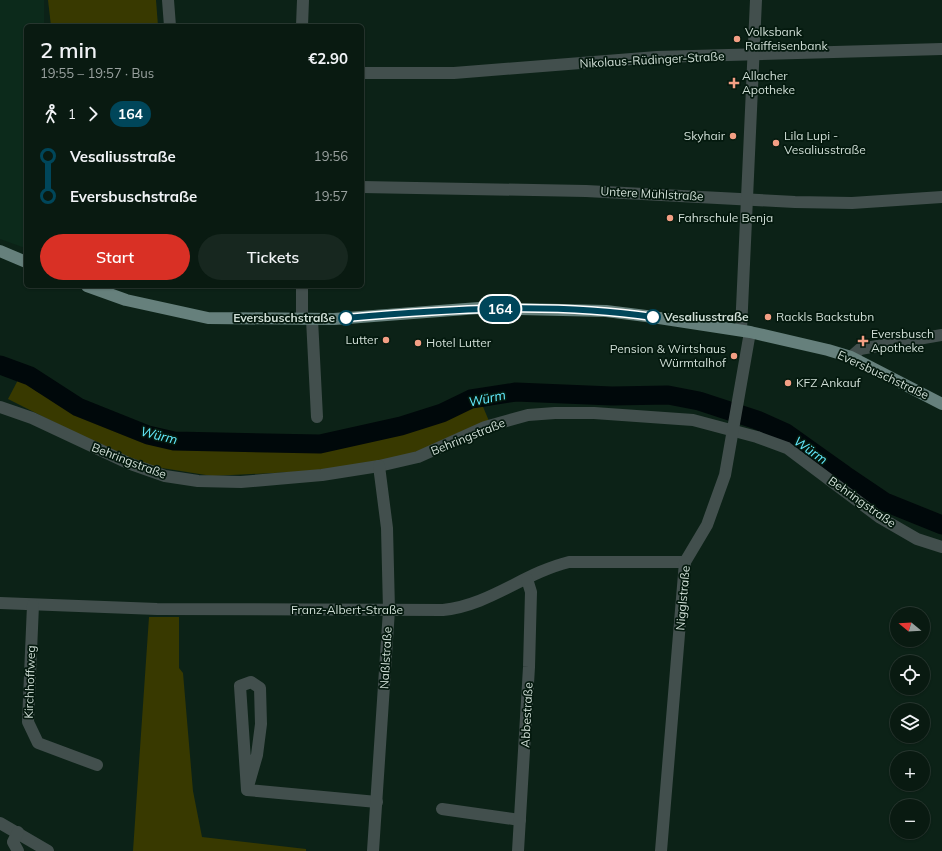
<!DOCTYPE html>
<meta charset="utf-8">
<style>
:root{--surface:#091a11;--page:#17271f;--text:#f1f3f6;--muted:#99a19f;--line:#293831;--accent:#d93025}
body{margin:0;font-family:Mulish,sans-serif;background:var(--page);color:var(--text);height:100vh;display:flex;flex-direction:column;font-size:15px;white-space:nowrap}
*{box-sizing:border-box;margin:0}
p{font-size:13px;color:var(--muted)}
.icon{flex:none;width:22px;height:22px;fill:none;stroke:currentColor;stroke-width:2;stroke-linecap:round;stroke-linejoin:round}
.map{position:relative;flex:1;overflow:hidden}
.side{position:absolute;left:24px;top:24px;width:340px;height:264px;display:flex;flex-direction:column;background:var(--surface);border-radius:6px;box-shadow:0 1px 3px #0004,0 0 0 1px var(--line)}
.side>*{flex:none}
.badge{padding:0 8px;border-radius:13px;font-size:14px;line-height:26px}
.needle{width:26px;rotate:288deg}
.controls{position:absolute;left:890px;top:607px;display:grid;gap:8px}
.controls a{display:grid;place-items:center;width:40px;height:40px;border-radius:50%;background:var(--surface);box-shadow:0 1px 3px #0004,0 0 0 1px var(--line);font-size:20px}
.map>.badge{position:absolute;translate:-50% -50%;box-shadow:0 0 0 2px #fff}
.legs{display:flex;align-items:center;gap:6px;height:44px;padding:0 16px;font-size:13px}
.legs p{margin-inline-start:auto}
.headline{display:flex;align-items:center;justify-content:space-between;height:68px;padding:0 16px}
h1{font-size:22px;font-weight:600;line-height:30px}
.cta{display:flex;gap:8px;margin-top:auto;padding:8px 16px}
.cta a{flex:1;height:46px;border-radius:24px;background:var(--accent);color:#fff;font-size:16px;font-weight:600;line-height:46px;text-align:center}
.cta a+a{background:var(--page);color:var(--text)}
ul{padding:0 16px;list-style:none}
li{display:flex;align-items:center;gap:14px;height:40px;font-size:15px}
li i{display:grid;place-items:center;width:6px;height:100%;margin:0 5px;background:currentColor}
li i::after{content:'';width:10px;height:10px;margin:-5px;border:3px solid;border-radius:50%;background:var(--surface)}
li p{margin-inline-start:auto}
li:first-child i{background:linear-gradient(#0000 50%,currentColor 0)}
li:last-child i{background:linear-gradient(currentColor 50%,#0000 0)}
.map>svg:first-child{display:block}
.built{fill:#0c2a1b}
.green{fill:#383900}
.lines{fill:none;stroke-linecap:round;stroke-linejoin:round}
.river{stroke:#00080a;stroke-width:19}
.minor{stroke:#424f4d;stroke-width:12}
.major{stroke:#66807c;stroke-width:12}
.line-1-casing{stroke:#fff;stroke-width:9}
.line-1{stroke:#00465a;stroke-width:6}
.poi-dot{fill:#f39f84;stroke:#04190e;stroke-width:1.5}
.stop-1-dot{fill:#fff;stroke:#00465a;stroke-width:2}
.labels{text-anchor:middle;stroke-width:3.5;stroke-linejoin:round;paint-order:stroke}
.poi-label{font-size:12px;fill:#d1dfd7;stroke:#04190e;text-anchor:start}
.street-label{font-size:12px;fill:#d1dfd7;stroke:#04190e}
.stop-label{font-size:12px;font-weight:bold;fill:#d1dfd7;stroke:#04190e;text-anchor:start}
.water-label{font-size:13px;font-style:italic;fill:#63eafe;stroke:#04190e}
</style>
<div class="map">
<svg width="942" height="851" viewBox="0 0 942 851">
<rect width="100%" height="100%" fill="#0c2217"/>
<polygon class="built" points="0,0 44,0 44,26 26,26 25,248 0,239"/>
<g class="green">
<polygon points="48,0 156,0 158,26 51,26"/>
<polygon points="19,378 36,391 86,416 149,441 190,449 227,448 309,452 324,450 362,439 411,430 450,419 481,402 489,421 409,458 313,471 212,476 137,464 8,399"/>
<polygon points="149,617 179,617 179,668 183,673 193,791 202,837 306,849 306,851 133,851"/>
</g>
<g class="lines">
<polyline class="river" points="0,365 30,376 78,407 148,435 174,441 320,444 401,426 442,413 471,399 516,392 612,396 668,395 699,401 757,420 786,433 845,475 885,502 942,525"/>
<g class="minor">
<polyline points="168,0 170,26"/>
<polyline points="302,26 303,0"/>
<polyline points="362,73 454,73 657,57 942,49"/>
<polyline points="362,187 586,191 795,202 852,203 942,197"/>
<polyline points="302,286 302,319"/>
<polyline points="312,319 317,417"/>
<polyline points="741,330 756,0"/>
<polyline points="851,357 860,349 942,335"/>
<polyline points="0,407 32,418 128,463 165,476 198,481 241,482 322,475 379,466 418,457 485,427 528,415 555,413 594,413 693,420 757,437 787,448 879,517 917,539 942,547"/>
<path d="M0,603L157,609L443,610C490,605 524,573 569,562H685"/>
<polyline points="33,605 28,722 38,743 97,765"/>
<polyline points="247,790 240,686 251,682 260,688 261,724 257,755 247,790 377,802"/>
<polyline points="442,809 520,820"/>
<polyline points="0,823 48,851"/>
<polyline points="18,851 13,842 18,832"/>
<polyline points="373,851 389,610 387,528 379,466"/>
<polyline points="518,851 529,667 531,592 527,579"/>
<polyline points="661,851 685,562 707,525 725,475 750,332"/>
</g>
<g class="major">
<polyline points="0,251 26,262"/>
<polyline points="87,286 126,300 208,318 334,319 479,308 606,311 646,316 750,332 828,350 851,357 942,404"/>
</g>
</g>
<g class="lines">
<g class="line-1-casing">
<path id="line-1" d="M346,318C448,309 552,302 653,317"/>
</g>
<use href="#line-1" class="line-1"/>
</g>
<g class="poi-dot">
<circle cx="737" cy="39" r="4"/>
<path d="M732 77h4v4h4v4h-4v4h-4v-4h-4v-4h4z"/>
<circle cx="733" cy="136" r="4"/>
<circle cx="776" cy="143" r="4"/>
<circle cx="670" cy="218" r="4"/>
<circle cx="768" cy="317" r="4"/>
<circle cx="386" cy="340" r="4"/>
<path d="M861 335h4v4h4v4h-4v4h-4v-4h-4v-4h4z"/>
<circle cx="418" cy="343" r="4"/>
<circle cx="734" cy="356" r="4"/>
<circle cx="788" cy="383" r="4"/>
</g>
<g class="stop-1-dot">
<circle cx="653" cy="317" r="7"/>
<circle cx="346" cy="318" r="7"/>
</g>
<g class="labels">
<g class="poi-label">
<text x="745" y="36">Volksbank<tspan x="745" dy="14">Raiffeisenbank</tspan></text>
<text x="742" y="80">Allacher<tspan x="742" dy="14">Apotheke</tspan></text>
<text x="725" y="140" text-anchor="end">Skyhair</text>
<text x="784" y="140">Lila Lupi -<tspan x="784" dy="14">Vesaliusstraße</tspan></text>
<text x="678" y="222">Fahrschule Benja</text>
<text x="776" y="321">Rackls Backstubn</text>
<text x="871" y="338">Eversbusch<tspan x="871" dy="14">Apotheke</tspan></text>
<text x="378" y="344" text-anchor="end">Lutter</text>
<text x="426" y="347">Hotel Lutter</text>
<text x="726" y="353" text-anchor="end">Pension &amp; Wirtshaus<tspan x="726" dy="14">Würmtalhof</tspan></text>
<text x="796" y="387">KFZ Ankauf</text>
</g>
<g class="street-label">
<text transform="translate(652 60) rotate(-3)" y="4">Nikolaus-Rüdinger-Straße</text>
<text transform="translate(652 194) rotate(3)" y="4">Untere Mühlstraße</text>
<text transform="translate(883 375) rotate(25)" y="4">Eversbuschstraße</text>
<text transform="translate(468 437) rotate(-22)" y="4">Behringstraße</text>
<text transform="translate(129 461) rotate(21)" y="4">Behringstraße</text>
<text transform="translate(862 502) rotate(35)" y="4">Behringstraße</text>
<text transform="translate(683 598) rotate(-85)" y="4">Nigglstraße</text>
<text x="347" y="614">Franz-Albert-Straße</text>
<text transform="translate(386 658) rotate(-87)" y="4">Naßlstraße</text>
<text transform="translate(30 682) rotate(-88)" y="4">Kirchhoffweg</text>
<text transform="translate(527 715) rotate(-87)" y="4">Abbestraße</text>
</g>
<g class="stop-label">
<text x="664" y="321">Vesaliusstraße</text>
<text x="335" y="322" text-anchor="end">Eversbuschstraße</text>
</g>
<g class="water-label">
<text transform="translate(487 398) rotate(-12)" y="5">Würm</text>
<text transform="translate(159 435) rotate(14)" y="5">Würm</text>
<text transform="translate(811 450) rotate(35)" y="5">Würm</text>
</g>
</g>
</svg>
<div class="controls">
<a><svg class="needle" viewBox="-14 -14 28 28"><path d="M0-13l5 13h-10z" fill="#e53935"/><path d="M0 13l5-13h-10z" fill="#99a19f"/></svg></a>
<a><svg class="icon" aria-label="locate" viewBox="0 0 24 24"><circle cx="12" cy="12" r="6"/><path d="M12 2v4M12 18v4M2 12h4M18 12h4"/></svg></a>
<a><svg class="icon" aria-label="layers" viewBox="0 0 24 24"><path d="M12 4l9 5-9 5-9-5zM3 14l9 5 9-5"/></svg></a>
<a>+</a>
<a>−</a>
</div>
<b class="badge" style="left:500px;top:309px;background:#00465a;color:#fff">164</b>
<section class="side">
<div class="headline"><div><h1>2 min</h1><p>19:55 – 19:57 · Bus</p></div><b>€2.90</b></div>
<div class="legs"><svg class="icon" aria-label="walk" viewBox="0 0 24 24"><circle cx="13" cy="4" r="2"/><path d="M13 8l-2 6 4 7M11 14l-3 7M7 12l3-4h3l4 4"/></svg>1<svg class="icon" aria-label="forward" viewBox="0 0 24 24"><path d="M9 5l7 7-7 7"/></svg><b class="badge" style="background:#00465a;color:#fff">164</b></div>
<ul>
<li><i style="color:#00465a"></i><b>Vesaliusstraße</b><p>19:56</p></li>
<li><i style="color:#00465a"></i><b>Eversbuschstraße</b><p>19:57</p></li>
</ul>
<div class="cta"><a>Start</a><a>Tickets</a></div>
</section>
</div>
